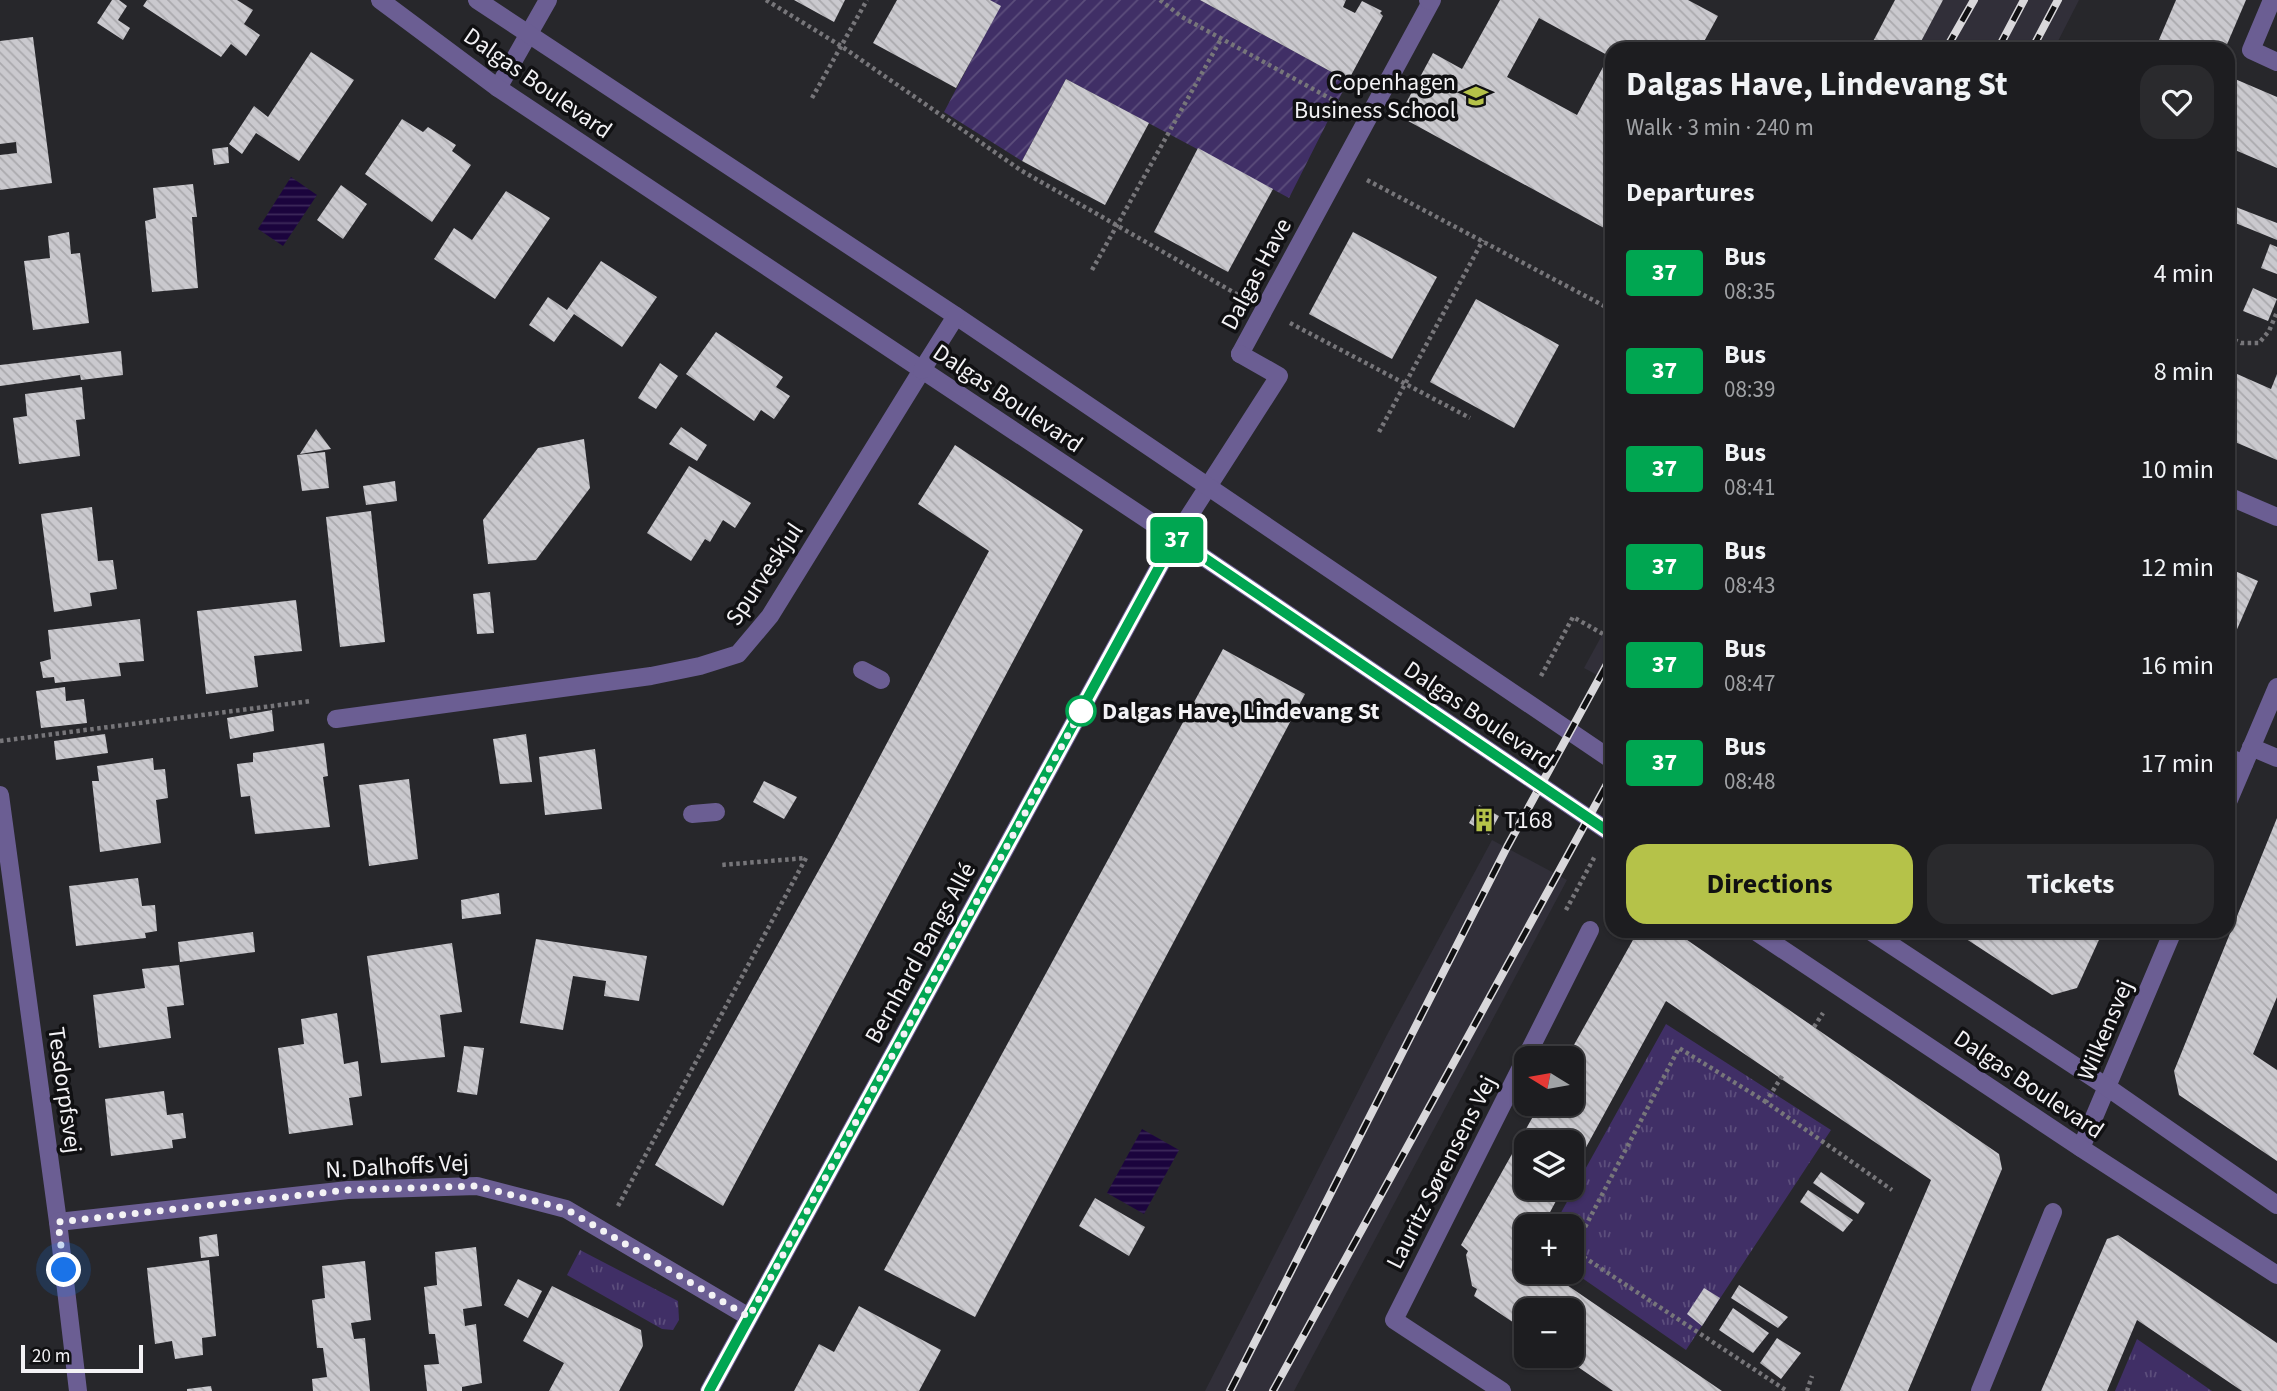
<!DOCTYPE html>
<meta charset="utf-8">
<style>
:root{--surface:#1d1d20;--page:#2a2a2d;--text:#f1f3f6;--muted:#a0a2a5;--line:#3b3b3e;--accent:#b5c249}
body{margin:0;font-family:"Source Sans 3",sans-serif;background:var(--page);color:var(--text);height:100vh;display:flex;flex-direction:column;font-size:26px;white-space:nowrap}
*{box-sizing:border-box;margin:0}
p{font-size:23px;color:var(--muted)}
.icon{flex:none;width:38px;height:38px;fill:none;stroke:currentColor;stroke-width:2;stroke-linecap:round;stroke-linejoin:round}
.map{position:relative;flex:1;overflow:hidden}
.sheet{position:absolute;left:1605px;top:42px;width:630px;height:896px;display:flex;flex-direction:column;background:var(--surface);border-radius:21px;box-shadow:0 2px 5px #0004,0 0 0 2px var(--line)}
.sheet>*{flex:none}
.badge{padding:0 14px;border-radius:5px;font-size:24px;line-height:46px}
.needle{width:46px;rotate:281deg}
.buttons{position:absolute;left:1514px;top:1046px;display:grid;gap:14px}
.buttons a{display:grid;place-items:center;width:70px;height:70px;border-radius:14px;background:var(--surface);box-shadow:0 2px 5px #0004,0 0 0 2px var(--line);font-size:35px}
.scale{position:absolute;left:21px;bottom:18px;width:122px;box-sizing:border-box;padding-left:7px;border:4px solid #f3f2f5;border-top:0;font-size:19px;line-height:24px;white-space:nowrap;color:#f3f2f5;-webkit-text-stroke:5px #101012;paint-order:stroke}
.you{position:absolute;width:35px;height:35px;margin:-18px;border:5px solid #fff;border-radius:50%;background:#1a73e8;box-shadow:0 0 0 10px #1a73e833}
.map>.badge{position:absolute;translate:-50% -50%;box-shadow:0 0 0 4px #fff}
h2{padding:0 21px;font-size:26px;line-height:63px}
.round{display:grid;place-items:center;flex:none;width:74px;height:74px;border-radius:21px;background:var(--page)}
.headline{display:flex;align-items:center;justify-content:space-between;height:119px;padding:0 21px}
h1{font-size:33px;font-weight:700;line-height:52px}
.cta{display:flex;gap:14px;margin-top:auto;padding:14px 21px}
.cta a{flex:1;height:80px;border-radius:21px;background:var(--accent);color:#111;font-size:28px;font-weight:700;line-height:80px;text-align:center}
.cta a+a{background:var(--page);color:var(--text)}
ul{padding:0;list-style:none}
li{display:flex;align-items:center;gap:21px;height:98px;padding:0 21px}
li div{flex:1}
li b{display:block;font-size:26px}
li em{font-style:normal}
li .badge{min-width:77px;font-weight:700;text-align:center}
.map>svg:first-child{display:block}
.built{fill:#312f39}
.park{fill:url(#park-tufts)}
.garden{fill:url(#garden-furrows)}
.water{fill:url(#water-rules)}
.building{fill:url(#building-back-hatch);fill-rule:evenodd}
.lines{fill:none;stroke-linecap:round;stroke-linejoin:round}
.path{stroke:#77767a;stroke-width:4.5;stroke-dasharray:3.5 3.5;stroke-linecap:butt}
.service{stroke:#6b5e93;stroke-width:18}
.pedestrian{stroke:#6b5e93;stroke-width:18}
.minor{stroke:#6b5e93;stroke-width:18}
.tertiary{stroke:#6b5e93;stroke-width:18}
.rail-casing{stroke:#d9d8db;stroke-width:8}
.rail{stroke:#101012;stroke-width:5;stroke-dasharray:16;stroke-linecap:butt}
.line-casing{stroke:#fff;stroke-width:16}
.line{stroke:#00a651;stroke-width:10}
.walk{stroke:#f3f2f5;stroke-width:7;stroke-dasharray:0 12.6}
.stop-dot{fill:#fff;stroke:#00a651;stroke-width:3.5}
.labels{text-anchor:middle;stroke-width:7;stroke-linejoin:round;paint-order:stroke}
.poi-label{font-size:24px;fill:#f3f2f5;stroke:#101012;text-anchor:end}
.street-label{font-size:24px;fill:#f3f2f5;stroke:#101012}
.stop-label{font-size:24px;font-weight:bold;fill:#f3f2f5;stroke:#101012;text-anchor:start}
</style>
<div class="map">
<svg width="2277" height="1391" viewBox="0 0 2277 1391">
<defs>
<pattern id="park-tufts" width="24" height="20" patternUnits="userSpaceOnUse" patternTransform="scale(1.75)"><rect width="24" height="20" fill="#402f66"/><path d="M3 7l-1-3M5 7V3M7 7l1-3M15 17l-1-3M17 17v-4M19 17l1-3" fill="none" stroke="#5c4e7c"/></pattern>
<pattern id="garden-furrows" width="10" height="10" patternUnits="userSpaceOnUse" patternTransform="scale(1.75)"><rect width="10" height="10" fill="#402f66"/><path d="M-1 1l2-2M0 10L10 0M9 11l2-2" fill="none" stroke="#5c4e7c"/></pattern>
<pattern id="water-rules" width="6" height="5" patternUnits="userSpaceOnUse" patternTransform="scale(1.75)"><rect width="6" height="5" fill="#1b043d"/><path d="M0 2.5h6" fill="none" stroke="#3d295a"/></pattern>
<pattern id="building-back-hatch" width="6" height="6" patternUnits="userSpaceOnUse" patternTransform="scale(1.75)"><rect width="6" height="6" fill="#cac9ce"/><path d="M-1 5l2 2M0 0l6 6M5-1l2 2" fill="none" stroke="#aaa9ad"/></pattern>
</defs>
<rect width="100%" height="100%" fill="#27272b"/>
<g class="built">
<polygon points="1943,0 2079,0 2054,49 1917,49"/>
<polygon points="1612,617 1612,683 1584,668"/>
<polygon points="1492,840 1567,880 1294,1391 1205,1391 1388,1033"/>
</g>
<g class="park">
<polygon points="1666,1024 1831,1130 1686,1350 1572,1271 1572,1227 1553,1227"/>
<polygon points="580,1250 678,1301 679,1320 673,1330 662,1329 567,1275"/>
<polygon points="2137,1339 2212,1391 2115,1391"/>
</g>
<polygon class="garden" points="990,0 1200,0 1348,81 1289,198 1066,79 1022,161 944,112 1000,6"/>
<g class="water">
<polygon points="291,177 317,195 283,246 258,229"/>
<polygon points="1142,1129 1179,1150 1144,1214 1107,1193"/>
</g>
<g class="building">
<polygon points="112,0 119,0 127,6 118,20 130,28 123,40 97,23"/>
<polygon points="147,0 237,0 253,10 244,24 260,35 246,56 231,44 221,57 143,6"/>
<polygon points="794,0 845,0 834,22"/>
<polygon points="897,0 990,0 1001,6 956,88 873,43"/>
<polygon points="1200,0 1346,0 1343,7 1355,13 1362,1 1382,11 1380,13 1383,16 1348,81"/>
<path d="M1500,0H1688L1718,16L1700,49H1612V141L1608,148L1612,150V213L1604,228L1399,116L1433,53L1462,69ZM1539,18L1609,56L1577,115L1507,77Z"/>
<polygon points="1895,0 1943,0 1917,49 1869,49"/>
<polygon points="2176,0 2246,0 2225,49 2155,49"/>
<polygon points="33,37 52,183 0,190 0,155 17,153 16,142 0,144 0,41"/>
<polygon points="311,52 354,80 299,161 256,133 242,154 229,144 254,106 268,117"/>
<polygon points="2228,76 2277,97 2277,168 2228,147"/>
<polygon points="1066,79 1149,123 1105,205 1022,161"/>
<polygon points="402,119 423,132 428,127 456,145 452,151 471,165 432,222 365,174"/>
<polygon points="228,147 229,163 214,165 212,149"/>
<polygon points="1198,148 1273,189 1228,272 1154,232"/>
<polygon points="193,184 197,217 192,217 198,288 152,292 145,221 156,218 153,188"/>
<polygon points="341,185 367,204 343,239 317,220"/>
<polygon points="506,191 550,218 495,299 434,259 454,228 472,240"/>
<polygon points="2228,204 2277,223 2277,240 2228,220"/>
<polygon points="69,232 71,254 80,253 89,323 33,330 24,261 50,258 48,236"/>
<polygon points="1353,232 1437,277 1392,359 1309,314"/>
<polygon points="2270,244 2277,247 2277,274 2261,268"/>
<polygon points="601,261 657,297 622,347 574,314 554,342 529,325 548,297 567,310"/>
<polygon points="2253,288 2277,299 2268,321 2243,311"/>
<polygon points="1476,299 1559,345 1514,428 1430,382"/>
<polygon points="716,332 783,377 776,387 790,396 774,419 761,410 754,421 686,374"/>
<polygon points="121,351 123,375 81,380 80,375 0,386 0,365"/>
<polygon points="660,363 678,376 656,409 638,398"/>
<polygon points="2228,370 2271,389 2277,374 2277,460 2228,439"/>
<polygon points="82,387 85,419 76,420 80,456 19,464 13,418 27,416 25,394"/>
<polygon points="681,427 707,445 697,461 669,444"/>
<polygon points="316,429 331,449 300,454"/>
<polygon points="584,439 590,488 536,560 488,564 483,520 538,448"/>
<polygon points="955,445 1083,530 723,1206 655,1165 835,841 989,551 918,504"/>
<polygon points="325,452 329,488 302,491 297,455"/>
<polygon points="689,466 751,503 735,528 723,520 710,542 705,539 691,561 647,533"/>
<polygon points="395,481 397,501 366,505 363,486"/>
<polygon points="92,507 98,561 113,560 117,589 90,593 92,606 54,612 41,514"/>
<polygon points="371,511 385,642 340,647 326,517"/>
<polygon points="2228,568 2258,581 2228,650"/>
<polygon points="490,592 494,633 477,634 473,594"/>
<polygon points="296,600 302,651 254,656 258,687 206,694 197,611"/>
<polygon points="140,619 144,661 119,663 121,676 55,683 54,677 43,678 40,662 51,659 48,630"/>
<polygon points="1223,649 1305,694 975,1317 884,1270"/>
<polygon points="65,687 66,701 84,699 87,723 41,728 36,691"/>
<polygon points="272,710 274,731 230,739 227,718"/>
<polygon points="105,734 108,753 56,760 54,741"/>
<polygon points="526,734 532,782 500,784 493,739"/>
<polygon points="324,743 328,776 323,777 330,827 255,834 250,796 241,797 237,764 253,762 253,753"/>
<polygon points="595,749 602,809 545,815 539,757"/>
<polygon points="153,758 154,770 165,769 168,798 156,800 161,843 100,852 92,781 99,781 97,766"/>
<polygon points="409,779 418,859 369,866 359,785"/>
<polygon points="764,781 797,797 784,819 753,802"/>
<polygon points="1479,805 1499,816 1489,835 1469,823"/>
<polygon points="2277,818 2277,997 2253,1054 2277,1070 2277,1161 2179,1095 2174,1071"/>
<polygon points="138,878 142,906 155,905 157,931 145,933 146,938 76,946 69,886"/>
<polygon points="499,893 501,914 462,919 461,900"/>
<polygon points="1638,931 1674,931 1999,1154 2002,1169 1908,1391 1840,1391 1931,1180 1666,1001 1572,1173 1572,1143 1526,1143 1526,1188 1563,1188 1542,1227 1526,1227 1526,1272 1548,1272 1722,1391 1613,1391 1562,1356 1572,1356 1572,1311 1526,1311 1526,1331 1474,1296 1477,1289 1472,1286 1466,1255 1468,1251 1461,1245 1540,1104 1572,1104 1572,1059 1566,1059"/>
<polygon points="1954,931 2103,931 2077,988 2052,995"/>
<polygon points="253,932 255,952 180,962 178,942"/>
<polygon points="536,939 647,956 639,1001 604,996 606,981 573,976 563,1030 520,1023"/>
<polygon points="452,943 462,1012 440,1015 445,1057 381,1063 367,956"/>
<polygon points="179,965 184,1005 167,1007 171,1038 99,1048 93,995 145,988 142,969"/>
<polygon points="337,1013 344,1064 358,1061 362,1096 349,1098 353,1125 289,1134 278,1048 304,1044 301,1019"/>
<polygon points="464,1046 484,1048 477,1095 457,1092"/>
<polygon points="164,1091 167,1115 183,1113 186,1138 172,1140 173,1148 111,1156 105,1099"/>
<polygon points="1821,1172 1865,1203 1858,1214 1813,1183"/>
<polygon points="1808,1190 1853,1220 1843,1232 1800,1202"/>
<polygon points="1095,1198 1145,1227 1129,1256 1079,1226"/>
<polygon points="217,1234 219,1256 201,1258 199,1237"/>
<polygon points="2118,1235 2277,1343 2277,1391 2242,1391 2137,1320 2107,1391 2041,1391 2107,1239"/>
<polygon points="476,1247 482,1306 463,1309 465,1326 476,1324 482,1383 462,1387 462,1391 427,1391 424,1365 439,1364 435,1334 429,1334 424,1287 437,1285 435,1252"/>
<polygon points="209,1260 216,1336 202,1338 203,1355 175,1359 172,1341 155,1344 147,1268"/>
<polygon points="365,1261 371,1320 351,1323 354,1339 365,1338 370,1391 313,1391 312,1379 327,1377 323,1348 317,1348 312,1300 325,1298 322,1266"/>
<polygon points="518,1279 542,1291 528,1318 504,1305"/>
<polygon points="1739,1285 1788,1317 1778,1328 1731,1298"/>
<polygon points="552,1286 641,1330 643,1346 619,1391 549,1391 564,1363 523,1341"/>
<polygon points="1704,1288 1720,1298 1702,1326 1687,1314"/>
<polygon points="859,1306 941,1350 919,1391 794,1391 819,1344 834,1352"/>
<polygon points="1733,1308 1769,1333 1753,1353 1719,1330"/>
<polygon points="1777,1338 1801,1353 1781,1379 1760,1363"/>
<polygon points="211,1386 212,1391 187,1391 187,1389"/>
</g>
<g class="lines">
<g class="path">
<polyline points="766,0 841,46 1022,171 1240,296"/>
<polyline points="1160,0 1182,17 1342,105"/>
<polyline points="812,98 867,0"/>
<polyline points="1367,180 1608,308 1612,307"/>
<polyline points="1092,270 1221,39"/>
<polyline points="1290,323 1470,418"/>
<polyline points="2228,337 2241,343 2259,343 2269,331 2277,312"/>
<polyline points="1379,432 1483,240"/>
<polyline points="1541,676 1573,617 1612,639"/>
<polyline points="0,741 311,701"/>
<polyline points="1566,910 1595,856"/>
<polyline points="1814,1027 1823,1013"/>
<polyline points="1782,1076 1766,1102 1892,1190"/>
<polyline points="1766,1102 1679,1048 1573,1250 1787,1391"/>
<polyline points="618,1206 806,858 721,865"/>
<polyline points="1807,1391 1812,1376"/>
</g>
<g class="service">
<polyline points="2272,0 2251,50 2277,62"/>
<polyline points="862,670 881,680"/>
<polyline points="2228,757 2244,764"/>
<polyline points="692,814 716,812"/>
</g>
<polyline class="pedestrian" points="1240,354 1432,0"/>
<g class="minor">
<polyline points="1428,0 1431,1"/>
<polyline points="498,88 548,0"/>
<polyline points="2228,496 2277,517"/>
<polyline points="1175,538 1279,376 1240,354"/>
<polyline points="336,719 651,676 700,666 738,654 770,616 922,370"/>
<polyline points="2251,747 2277,758"/>
<polyline points="0,795 58,1222 78,1391"/>
<polyline points="2228,802 2277,687"/>
<polyline points="2081,1148 2173,931"/>
<polyline points="58,1222 348,1190 477,1186 566,1209 749,1317"/>
<polyline points="1502,1391 1394,1320 1590,930"/>
<polyline points="1980,1391 2053,1212"/>
</g>
<g class="tertiary">
<polyline points="380,0 498,88 1175,538 1612,834"/>
<polyline points="477,0 956,316 1612,760"/>
<polyline points="922,370 956,316"/>
<polyline points="1755,931 2081,1148 2277,1275"/>
<polyline points="1870,931 2107,1087 2277,1205"/>
<polyline points="709,1391 1175,538"/>
</g>
<g class="rail-casing">
<g id="rail">
<polyline points="1946,49 1974,0"/>
<polyline points="1998,49 2024,0"/>
<polyline points="2032,49 2058,0"/>
<polyline points="1230,1391 1507,847 1612,655"/>
<polyline points="1273,1391 1612,775"/>
</g>
</g>
<use href="#rail" class="rail"/>
</g>
<g class="lines">
<g class="line-casing">
<polyline id="line" points="709,1391 1175,538 1612,834"/>
</g>
<use href="#line" class="line"/>
<polyline class="walk" points="64,1270 58,1222 348,1190 477,1186 566,1209 749,1317 1081,711"/>
</g>
<defs>
<g id="university-bare" transform="scale(1.89)"><path d="M0-5L7-2L0 1L-7-2ZM-4 1L0 2.5L4 1V4Q0 6-4 4Z" fill="#b5c249" stroke="#101012" stroke-width="2.5" paint-order="stroke"/></g>
<g id="building-bare" transform="scale(1.89)"><path d="M-4-6H4V6H1V3H-1V6H-4ZM-2.5-4.3h1.7v1.8h-1.7ZM.8-4.3h1.7v1.8H.8ZM-2.5-1h1.7V.8h-1.7ZM.8-1h1.7V.8H.8Z" fill="#b5c249" stroke="#101012" stroke-width="2.5" paint-order="stroke"/></g>
</defs>
<g fill-rule="evenodd">
<use href="#university-bare" x="1476" y="96"/>
<use href="#building-bare" x="1484" y="820"/>
</g>
<circle class="stop-dot" cx="1081" cy="711" r="14"/>
<g class="labels">
<g class="poi-label">
<text x="1456" y="90">Copenhagen<tspan x="1456" dy="28">Business School</tspan></text>
<text x="1504" y="828" text-anchor="start">T168</text>
</g>
<g class="street-label">
<text transform="translate(538 83) rotate(35)" y="8">Dalgas Boulevard</text>
<text transform="translate(1256 274) rotate(-62)" y="8">Dalgas Have</text>
<text transform="translate(1008 398) rotate(34)" y="8">Dalgas Boulevard</text>
<text transform="translate(764 574) rotate(-56)" y="8">Spurveskjul</text>
<text transform="translate(1479 715) rotate(34)" y="8">Dalgas Boulevard</text>
<text transform="translate(920 953) rotate(-61)" y="8">Bernhard Bangs Allé</text>
<text transform="translate(2105 1030) rotate(-67)" y="8">Wilkensvej</text>
<text transform="translate(2029 1084) rotate(34)" y="8">Dalgas Boulevard</text>
<text transform="translate(65 1090) rotate(82)" y="8">Tesdorpfsvej</text>
<text transform="translate(397 1166) rotate(-3)" y="8">N. Dalhoffs Vej</text>
<text transform="translate(1441 1172) rotate(-63)" y="8">Lauritz Sørensens Vej</text>
</g>
<g class="stop-label">
<text x="1102" y="719">Dalgas Have, Lindevang St</text>
</g>
</g>
</svg>
<div class="buttons">
<a><svg class="needle" viewBox="-14 -14 28 28"><path d="M0-13l5 13h-10z" fill="#e53935"/><path d="M0 13l5-13h-10z" fill="#a0a2a5"/></svg></a>
<a><svg class="icon" aria-label="layers" viewBox="0 0 24 24"><path d="M12 4l9 5-9 5-9-5zM3 14l9 5 9-5"/></svg></a>
<a>+</a>
<a>−</a>
</div>
<div class="scale">20 m</div>
<div class="you" style="left:64px;top:1270px"></div>
<b class="badge" style="left:1177px;top:540px;background:#00a651;color:#fff">37</b>
<section class="sheet">
<div class="headline"><div><h1>Dalgas Have, Lindevang St</h1><p>Walk · 3 min · 240 m</p></div><a class="round"><svg class="icon" aria-label="heart" viewBox="0 0 24 24"><path d="M12 20l-8-8c-3-5 5-10 8-4 3-6 11-1 8 4z"/></svg></a></div>
<h2>Departures</h2>
<ul>
<li><span class="badge" style="background:#00a651;color:#fff">37</span><div><b>Bus</b><p>08:35</p></div><em>4 min</em></li>
<li><span class="badge" style="background:#00a651;color:#fff">37</span><div><b>Bus</b><p>08:39</p></div><em>8 min</em></li>
<li><span class="badge" style="background:#00a651;color:#fff">37</span><div><b>Bus</b><p>08:41</p></div><em>10 min</em></li>
<li><span class="badge" style="background:#00a651;color:#fff">37</span><div><b>Bus</b><p>08:43</p></div><em>12 min</em></li>
<li><span class="badge" style="background:#00a651;color:#fff">37</span><div><b>Bus</b><p>08:47</p></div><em>16 min</em></li>
<li><span class="badge" style="background:#00a651;color:#fff">37</span><div><b>Bus</b><p>08:48</p></div><em>17 min</em></li>
</ul>
<div class="cta"><a>Directions</a><a>Tickets</a></div>
</section>
</div>
